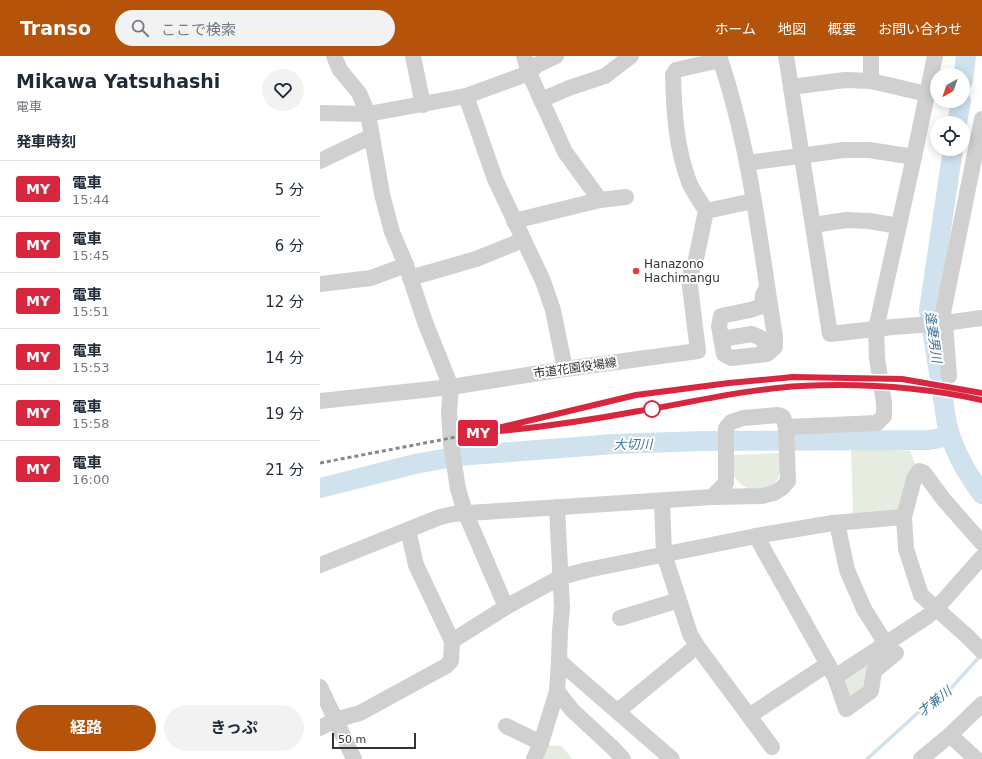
<!DOCTYPE html>
<html lang="ja">
<meta charset="utf-8">
<style>
:root{--surface:#fff;--page:#f2f2f3;--text:#1f2937;--muted:#747a83;--line:#e0e1e3;--accent:#b45309}
body{margin:0;font-family:"DejaVu Sans","Noto Sans JP",sans-serif;background:var(--page);color:var(--text);height:100vh;display:flex;flex-direction:column;font-size:15px;white-space:nowrap}
*{box-sizing:border-box;margin:0}
p{font-size:13px;color:var(--muted)}
.icon{flex:none;width:22px;height:22px;fill:none;stroke:currentColor;stroke-width:2;stroke-linecap:round;stroke-linejoin:round}
.map{position:relative;flex:1;overflow:hidden}
.side{display:flex;flex-direction:column;background:var(--surface);width:320px}
.side>*{flex:none}
.badge{padding:0 8px;border-radius:3px;font-size:14px;line-height:26px}
.needle{width:26px;rotate:220deg}
.controls{position:absolute;left:610px;top:12px;display:grid;gap:8px}
.controls a{display:grid;place-items:center;width:40px;height:40px;border-radius:50%;background:var(--surface);box-shadow:0 2px 10px #0003;font-size:20px}
.scale{position:absolute;left:12px;bottom:10px;width:84px;box-sizing:border-box;padding-left:4px;border:2px solid #333;border-top:0;font-size:11px;line-height:14px;white-space:nowrap;color:#333;-webkit-text-stroke:3px #fff;paint-order:stroke}
.map>.badge{position:absolute;translate:-50% -50%;box-shadow:0 0 0 2px #fff}
h2{padding:0 16px;font-size:15px;line-height:36px}
.round{display:grid;place-items:center;flex:none;width:42px;height:42px;border-radius:21px;background:var(--page)}
.head{display:flex;align-items:center;justify-content:space-between;height:68px;padding:0 16px}
h1{font-size:19px;font-weight:700;line-height:30px}
.button{display:flex;gap:8px;margin-top:auto;padding:8px 16px}
.button a{flex:1;height:46px;border-radius:24px;background:var(--accent);color:#fff;font-size:16px;font-weight:700;line-height:46px;text-align:center}
.button a+a{background:var(--page);color:var(--text)}
ul{padding:0;list-style:none}
li{display:flex;align-items:center;gap:12px;height:56px;padding:0 16px;border-top:1px solid var(--line)}
li div{flex:1}
li b{display:block;font-size:15px}
li em{font-style:normal}
li .badge{min-width:44px;font-weight:700;text-align:center}
header{display:flex;align-items:center;gap:24px;box-sizing:border-box;height:56px;padding:0 20px;background:var(--accent);color:#fff}
header strong{font-size:19px}
nav{display:flex;gap:22px;margin-inline-start:auto;font-size:14px}
.search{width:280px;height:36px;background:var(--page);display:flex;align-items:center;gap:10px;box-sizing:border-box;padding:0 14px;border-radius:22px;color:var(--muted);font-size:15px}
main{display:flex;flex:1;min-height:0}
.map>svg:first-child{display:block}
.green{fill:#e6ecdf}
.lines{fill:none;stroke-linecap:round;stroke-linejoin:round}
.stream{stroke:#cfe2ee;stroke-width:3.5}
.river{stroke:#cfe2ee;stroke-width:20}
.minor{stroke:#d0d0d0;stroke-width:16}
.rail{stroke:#888;stroke-width:3;stroke-dasharray:4 3;stroke-linecap:butt}
.line-casing{stroke:#fff;stroke-width:9}
.line{stroke:#d7263d;stroke-width:6}
.poi-dot{fill:#e63946;stroke:#fff;stroke-width:1.5}
.stop-dot{fill:#fff;stroke:#d7263d;stroke-width:2}
.labels{text-anchor:middle;stroke-width:4;stroke-linejoin:round;paint-order:stroke}
.poi-label{font-size:12px;fill:#333;stroke:#fff;text-anchor:start}
.street-label{font-size:12px;fill:#333;stroke:#fff}
.water-label{font-size:13px;font-style:italic;fill:#3f7597;stroke:#fff}
</style>
<header>
<strong>Transo</strong>
<div class="search"><svg class="icon" aria-label="search" viewBox="0 0 24 24"><circle cx="10" cy="10" r="6"/><path d="M15 15l6 6"/></svg>ここで検索</div>
<nav><a>ホーム</a><a>地図</a><a>概要</a><a>お問い合わせ</a></nav>
</header>
<main>
<section class="side">
<div class="head"><div><h1>Mikawa Yatsuhashi</h1><p>電車</p></div><a class="round"><svg class="icon" aria-label="heart" viewBox="0 0 24 24"><path d="M12 20l-8-8c-3-5 5-10 8-4 3-6 11-1 8 4z"/></svg></a></div>
<h2>発車時刻</h2>
<ul>
<li><span class="badge" style="background:#d7263d;color:#fff">MY</span><div><b>電車</b><p>15:44</p></div><em>5 分</em></li>
<li><span class="badge" style="background:#d7263d;color:#fff">MY</span><div><b>電車</b><p>15:45</p></div><em>6 分</em></li>
<li><span class="badge" style="background:#d7263d;color:#fff">MY</span><div><b>電車</b><p>15:51</p></div><em>12 分</em></li>
<li><span class="badge" style="background:#d7263d;color:#fff">MY</span><div><b>電車</b><p>15:53</p></div><em>14 分</em></li>
<li><span class="badge" style="background:#d7263d;color:#fff">MY</span><div><b>電車</b><p>15:58</p></div><em>19 分</em></li>
<li><span class="badge" style="background:#d7263d;color:#fff">MY</span><div><b>電車</b><p>16:00</p></div><em>21 分</em></li>
</ul>
<div class="button"><a>経路</a><a>きっぷ</a></div>
</section>
<div class="map">
<svg width="662" height="703" viewBox="0 0 662 703">
<rect width="100%" height="100%" fill="#fff"/>
<g class="green">
<polygon points="531,390 590,395 596,409 581,458 533,460"/>
<path d="M460,397C461,403 462,411 460,416C454,440 423,439 413,418C411,413 413,405 413,399Z"/>
<polygon points="570,589 549,633 528,649 518,622"/>
<polygon points="224,689 242,690 252,703 218,703"/>
</g>
<g class="lines">
<polyline class="stream" points="547,703 612,644 625,639 660,600"/>
<g class="river">
<polyline points="643,25 646,0"/>
<polyline points="637,67 641,45"/>
<path d="M633,93L609,254L627,368C633,393 647,418 662,438"/>
<polyline points="0,432 95,408 139,400 294,388 383,385 609,384 630,380"/>
</g>
<g class="minor">
<polyline points="14,0 20,14 39,37 48,58 62,138 72,176 86,209 105,266 131,331 129,357 131,388 138,433 145,456 186,551"/>
<polyline points="93,0 103,49"/>
<polyline points="204,0 209,17 245,96 280,144 306,141"/>
<path d="M399,0C430,90 440,188 455,281V291L447,298L411,302L404,298L399,270L401,260L430,254L442,250L443,239L447,231"/>
<polyline points="466,0 510,278 573,271 625,267 662,262"/>
<polyline points="551,25 551,0"/>
<polyline points="471,31 525,24 551,25 607,38"/>
<polyline points="146,40 175,123 223,225 233,254 245,313"/>
<polyline points="221,44 249,32 285,20 311,0"/>
<polyline points="0,57 48,58 146,40 209,17 217,9 236,0"/>
<polyline points="0,105 52,80"/>
<polyline points="427,107 524,94 549,94 594,101"/>
<polyline points="386,155 433,145"/>
<polyline points="194,165 280,144"/>
<polyline points="493,169 527,164 549,165 579,170"/>
<polyline points="90,222 156,203 203,184"/>
<polyline points="0,228 51,222 86,209"/>
<polyline points="401,283 432,278 441,282 450,295"/>
<polyline points="629,320 625,267 623,257 662,63"/>
<path d="M0,345L131,331L245,313L378,295L369,222L376,203L386,155C381,146 373,136 369,126C356,91 354,56 353,19L356,14L400,4"/>
<polyline points="466,371 557,367 564,360 564,347 557,302 556,273 594,101 615,0"/>
<polyline points="517,467 527,514 544,553 566,588"/>
<polyline points="88,474 96,509 132,585"/>
<polyline points="436,480 515,621 526,653 551,635 554,615 576,597"/>
<polyline points="662,487 624,444 604,417 599,415 594,423 584,461 586,493 601,539 648,581 662,595"/>
<polyline points="0,509 120,461 134,458 392,441 442,440 454,437 462,432 468,425 466,371 463,361 458,359 423,362 411,366 406,372 406,427 392,441"/>
<polyline points="300,562 359,544"/>
<polyline points="377,590 429,660 508,608"/>
<polyline points="239,605 352,703"/>
<polyline points="515,621 608,560 616,553 662,501"/>
<polyline points="0,631 34,703"/>
<polyline points="237,635 252,654 294,693 303,703"/>
<polyline points="298,655 377,590 370,578 344,498 342,445"/>
<polyline points="429,660 452,691"/>
<polyline points="186,670 221,687"/>
<polyline points="0,672 15,664 40,657 126,610 131,605 132,585 186,551 241,521 267,514 436,480 513,467 584,461"/>
<polyline points="630,679 656,703"/>
<polyline points="214,703 221,687 237,635 239,605 240,575 242,552 237,451"/>
<polyline points="601,703 630,679 662,648"/>
</g>
<g class="rail">
<polyline points="195,374 318,355 412,338 481,330 546,329 583,331 629,337 662,344"/>
<polyline points="0,407 157,377 316,339 409,327 473,321 582,323 662,337"/>
</g>
</g>
<g class="lines">
<g class="line-casing">
<path id="line" d="M662,337L582,323L473,321L409,327L316,339L157,377C211,373 265,365 319,355C373,346 427,333 481,330C542,327 602,331 662,344"/>
</g>
<use href="#line" class="line"/>
</g>
<circle class="poi-dot" cx="316" cy="215" r="4"/>
<circle class="stop-dot" cx="332" cy="353" r="8"/>
<g class="labels">
<g class="poi-label">
<text x="324" y="212">Hanazono<tspan x="324" dy="14">Hachimangu</tspan></text>
</g>
<g class="street-label">
<text transform="translate(255 312) rotate(-8)" y="4">市道花園役場線</text>
</g>
<g class="water-label">
<text transform="translate(614 281) rotate(82)" y="5">逢妻男川</text>
<text transform="translate(313 388) rotate(-1)" y="5">大切川</text>
<text transform="translate(614 645) rotate(-38)" y="5">才兼川</text>
</g>
</g>
</svg>
<div class="controls">
<a><svg class="needle" viewBox="-14 -14 28 28"><path d="M0-13l5 13h-10z" fill="#e53935"/><path d="M0 13l5-13h-10z" fill="#747a83"/></svg></a>
<a><svg class="icon" aria-label="locate" viewBox="0 0 24 24"><circle cx="12" cy="12" r="6"/><path d="M12 2v4M12 18v4M2 12h4M18 12h4"/></svg></a>
</div>
<div class="scale">50 m</div>
<b class="badge" style="left:158px;top:377px;background:#d7263d;color:#fff">MY</b>
</div>
</main>
